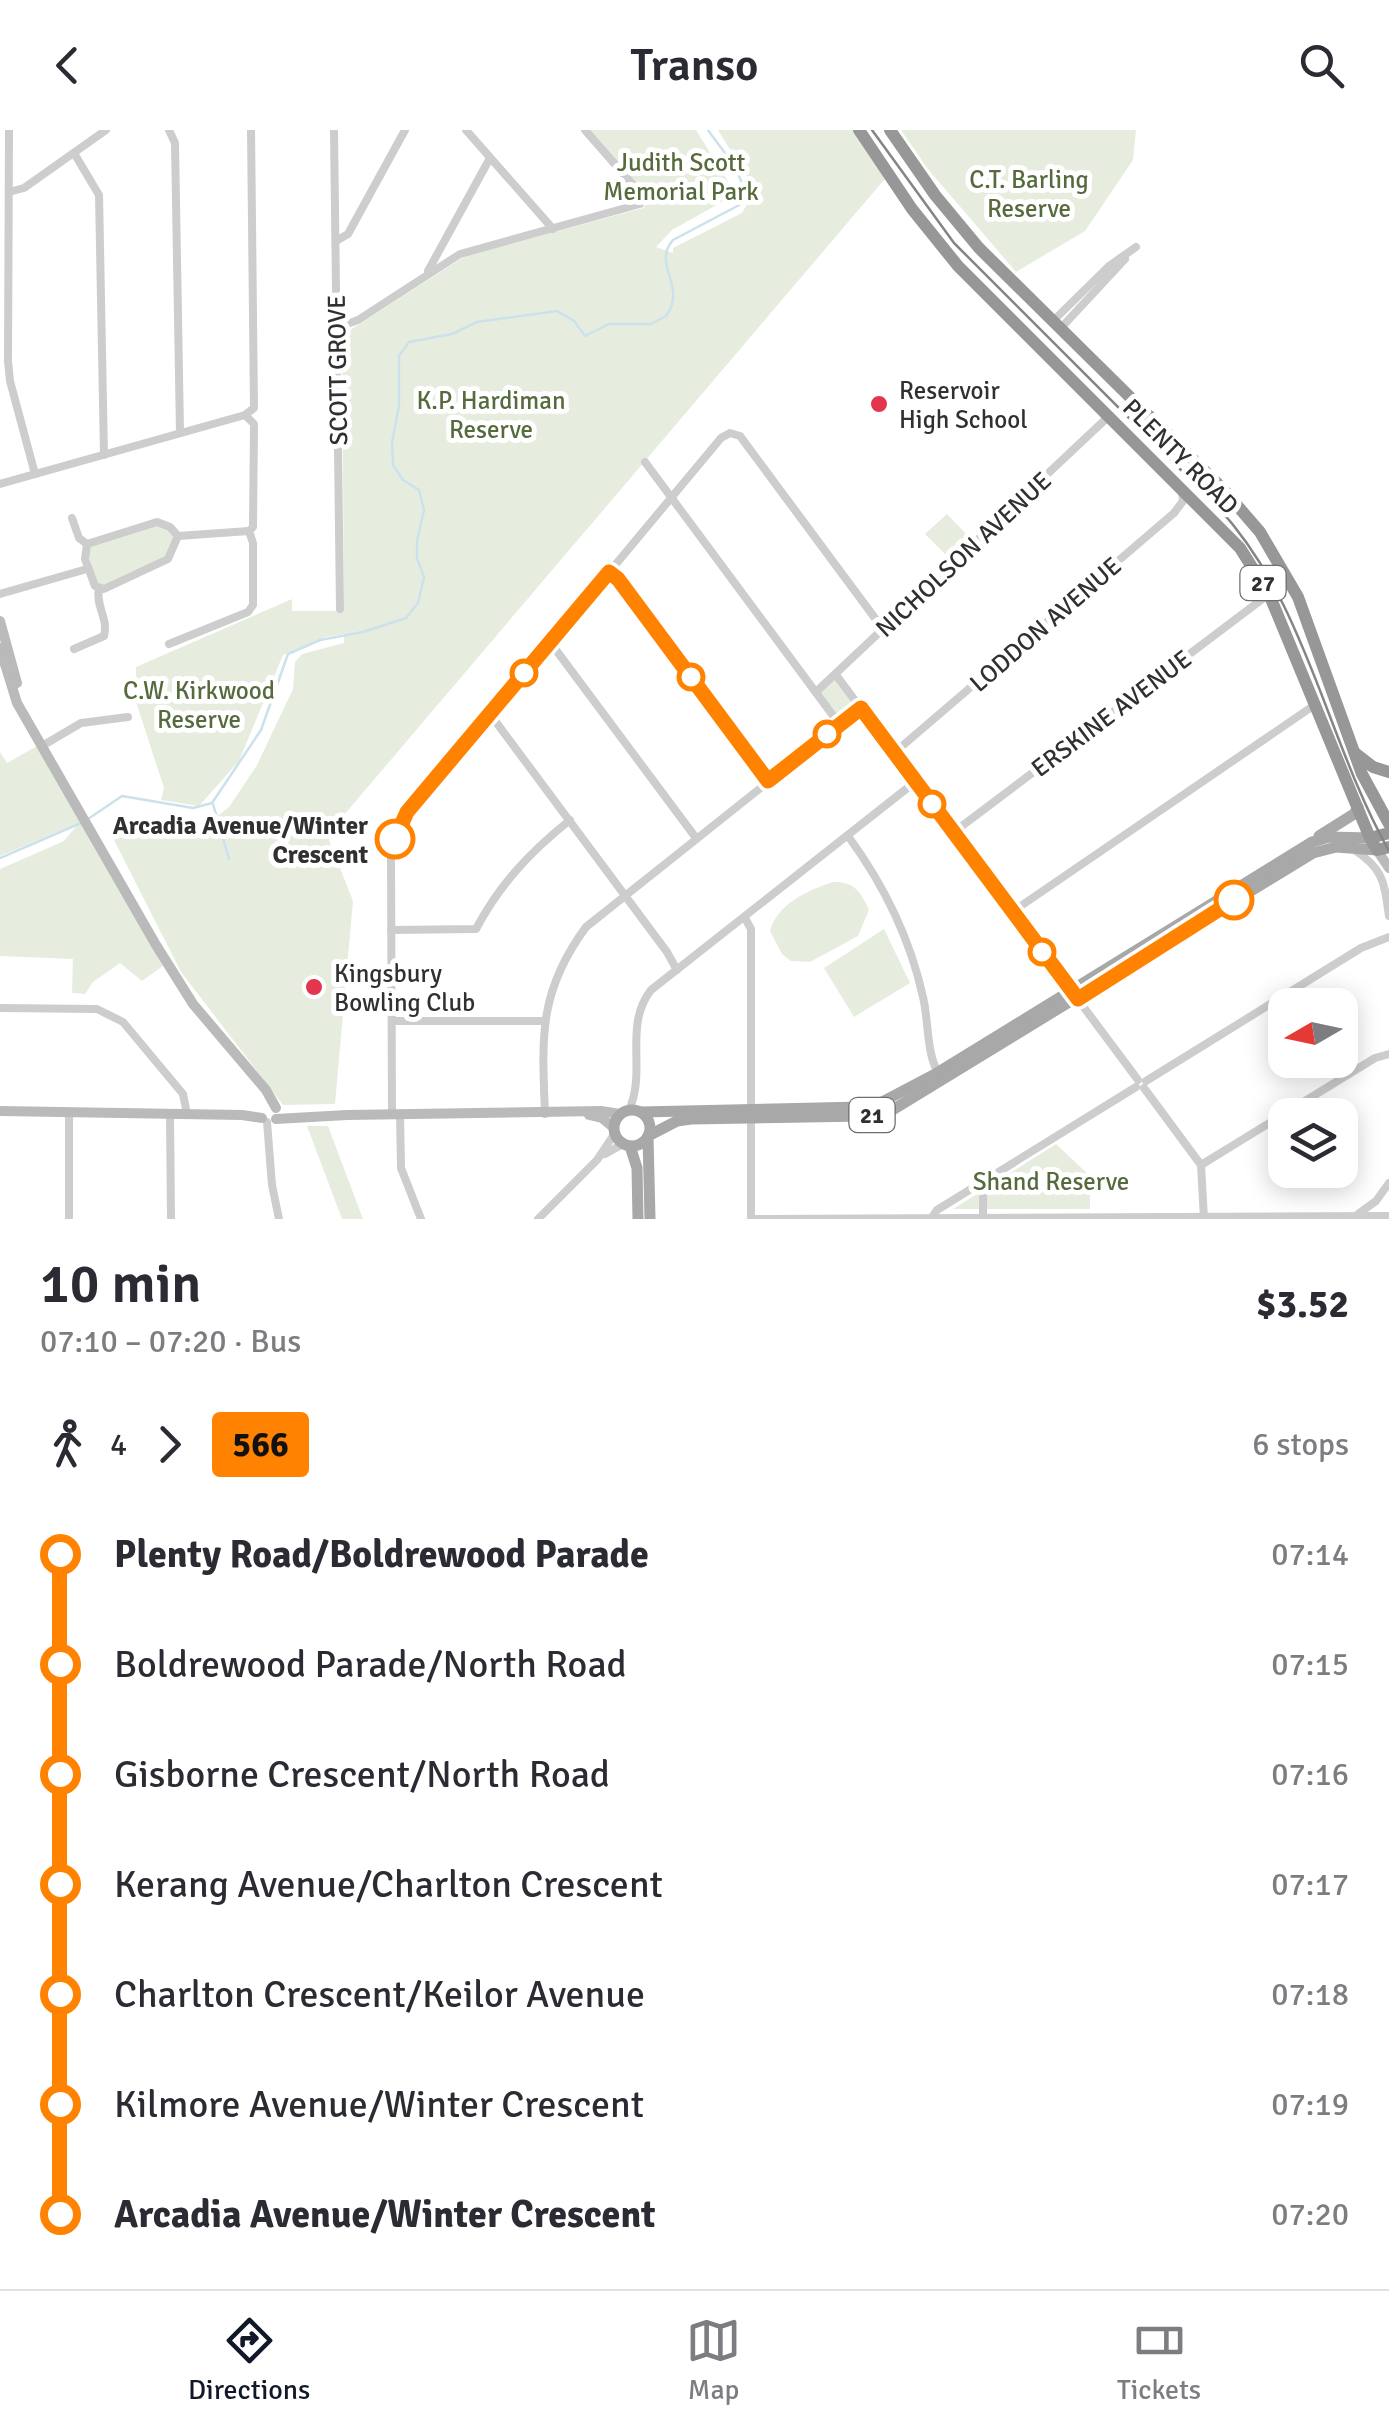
<!DOCTYPE html>
<meta charset="utf-8">
<style>
:root{--surface:#fff;--page:#f7f7f7;--text:#2b2b33;--muted:#7c7c81;--line:#e1e1e2;--accent:#111827}
body{margin:0;font-family:Signika,sans-serif;background:var(--page);color:var(--text);height:100vh;display:flex;flex-direction:column;font-size:38px;white-space:nowrap}
*{box-sizing:border-box;margin:0}
p{font-size:32px;color:var(--muted)}
.icon{flex:none;width:55px;height:55px;fill:none;stroke:currentColor;stroke-width:2;stroke-linecap:round;stroke-linejoin:round}
.map{position:relative;height:1089px;overflow:hidden}
.panel{display:flex;flex-direction:column;background:var(--surface);flex:1}
.panel>*{flex:none}
.badge{padding:0 20px;border-radius:8px;font-size:35px;line-height:65px}
.needle{width:65px;rotate:261deg}
.controls{position:absolute;left:1268px;top:858px;display:grid;gap:20px}
.controls a{display:grid;place-items:center;width:90px;height:90px;border-radius:20px;background:var(--surface);box-shadow:0 5px 25px #0003;font-size:50px}
.map>.badge{position:absolute;translate:-50% -50%;box-shadow:0 0 0 5px #fff}
.legs{display:flex;align-items:center;gap:15px;height:110px;padding:0 40px;font-size:32px}
.legs p{margin-inline-start:auto}
.overview{display:flex;align-items:center;justify-content:space-between;height:170px;padding:0 40px}
h1{font-size:55px;font-weight:600;line-height:75px}
ul{padding:0 40px;list-style:none}
li{display:flex;align-items:center;gap:35px;height:110px;font-size:38px}
li i{display:grid;place-items:center;width:15px;height:100%;margin:0 12px;background:currentColor}
li i::after{content:'';width:25px;height:25px;margin:-12px;border:8px solid;border-radius:50%;background:var(--surface)}
li p{margin-inline-start:auto}
li:first-child i{background:linear-gradient(#0000 50%,currentColor 0)}
li:last-child i{background:linear-gradient(currentColor 50%,#0000 0)}
header{display:flex;justify-content:space-between;align-items:center;height:130px;padding:0 40px;background:var(--surface);font-size:45px;font-weight:600}
.dock{display:flex;justify-content:space-around;align-items:center;height:140px;border-top:2px solid var(--line);background:var(--surface);font-size:28px;color:var(--muted)}
.dock a{display:grid;justify-items:center;gap:5px}
.dock .selected{color:var(--accent)}
.map>svg:first-child{display:block}
.green{fill:#e7edde}
.lines{fill:none;stroke-linecap:round;stroke-linejoin:round}
.stream{stroke:#cbe1ec;stroke-width:2.5}
.street{stroke:#cdcdcd;stroke-width:8}
.secondary{stroke:#bababa;stroke-width:10}
.primary{stroke:#a8a8a8;stroke-width:11}
.highway{stroke:#979797;stroke-width:12}
.tram{stroke:#858585;stroke-width:2.5}
.line-1-casing{stroke:#fff;stroke-width:22}
.line-1{stroke:#ff8200;stroke-width:15}
.poi-dot{fill:#e3364e;stroke:#fff;stroke-width:4}
.stop-1-dot{fill:#fff;stroke:#ff8200;stroke-width:5}
.labels{text-anchor:middle;stroke-width:10;stroke-linejoin:round;paint-order:stroke}
.shield{fill:#fff;stroke:#6e6e6e;stroke-width:2.5}
.shield-label{font-size:22px;font-weight:bold;fill:#303030}
.park-label{font-size:25px;fill:#566b3d;stroke:#fff}
.street-label{font-size:25px;fill:#303030;stroke:#fff}
.poi-label{font-size:25px;fill:#303030;stroke:#fff;text-anchor:start}
.stop-label{font-size:25px;font-weight:bold;fill:#303030;stroke:#fff;text-anchor:end}
</style>
<header><svg class="icon" aria-label="back" viewBox="0 0 24 24"><path d="M15 5l-7 7 7 7"/></svg>Transo<svg class="icon" aria-label="search" viewBox="0 0 24 24"><circle cx="10" cy="10" r="6"/><path d="M15 15l6 6"/></svg></header>
<div class="map">
<svg width="1389" height="1089" viewBox="0 0 1389 1089">
<rect width="100%" height="100%" fill="#fff"/>
<g class="green">
<polygon points="589,0 696,0 734,61 729,68 672,100 656,117 673,123 673,118 742,83 755,60 718,0 859,0 889,44 327,705 353,771 335,974 283,975 181,842 114,710 127,702 160,694 184,700 210,692 229,677 257,635 293,559 295,532 302,524 344,513 344,504 325,507 283,525 239,631 199,676 161,670 164,658 136,572 136,537 292,469 292,481 344,481 342,209 347,202 465,126 643,78 647,73 646,64"/>
<polygon points="901,0 1136,0 1133,30 1085,101 1016,142 927,38"/>
<polygon points="947,384 969,407 948,427 925,404"/>
<path d="M157,395L168,398L176,406C167,439 133,445 104,457L97,455L87,419L91,414Z"/>
<polygon points="836,545 861,578 840,595 816,562"/>
<polygon points="37,616 163,836 142,851 120,833 93,852 85,864 72,863 73,829 0,826 0,739 64,711 79,693 0,726 0,622 7,633"/>
<path d="M833,752C855,752 860,761 869,780L858,806L810,832L791,831L782,824L770,801C777,774 808,760 833,752Z"/>
<polygon points="884,799 910,853 854,887 824,838"/>
<polygon points="307,996 328,996 363,1089 342,1089"/>
<polygon points="1056,1014 1090,1046 1090,1079 953,1079"/>
</g>
<g class="lines">
<g class="stream">
<polyline points="213,674 229,729"/>
<path d="M88,689L122,666L193,678L212,673L261,600L288,524L320,510L363,502L406,488L418,473L424,447L417,428V411L424,380L419,360L403,350L393,335L392,313L399,275V226L409,212L452,204L477,192L557,181L574,191L585,206L609,194H651L666,186C688,156 651,135 673,110L743,73C748,46 723,22 708,0"/>
<polyline points="0,728 81,693"/>
</g>
<g class="street">
<polyline points="9,0 8,231 10,251 35,344"/>
<polyline points="169,0 175,13 180,303"/>
<polyline points="334,0 340,479"/>
<polyline points="466,0 553,99"/>
<polyline points="74,23 99,65 104,325"/>
<polyline points="9,62 24,58 106,0"/>
<polyline points="336,111 348,104 405,0"/>
<polyline points="428,141 490,28"/>
<polyline points="1053,191 1109,136 1136,117"/>
<polyline points="336,198 358,190 460,124 640,74 641,64 585,0"/>
<polyline points="1060,199 1125,129"/>
<polyline points="645,332 840,595"/>
<polyline points="0,354 245,285 254,278 251,0"/>
<polyline points="72,388 79,408 87,414"/>
<polygon points="157,392 170,397 178,406 168,429 104,459 95,456 85,429 87,414"/>
<polyline points="178,406 249,401"/>
<polyline points="609,442 618,449 768,651"/>
<polyline points="0,464 87,439"/>
<polyline points="550,512 696,708"/>
<polyline points="169,514 248,482 253,475 253,413 249,401 253,397 254,294 245,285"/>
<path d="M74,519L104,506C109,489 95,476 99,458"/>
<polyline points="836,545 1138,950"/>
<polyline points="816,562 1109,286"/>
<polyline points="490,584 667,822 677,840"/>
<polyline points="42,616 81,593 128,587"/>
<polyline points="894,623 1174,383 1183,371 1182,360"/>
<polyline points="954,702 1269,464"/>
<path d="M848,706C884,755 910,808 923,867C929,892 926,921 938,943"/>
<path d="M1353,719C1384,739 1384,752 1389,786"/>
<polyline points="1012,782 1316,574"/>
<polyline points="745,788 751,799 751,1089"/>
<path d="M391,800L476,799C500,754 530,722 570,690"/>
<polyline points="0,878 97,879 123,892 183,964 187,984"/>
<polyline points="392,891 544,891"/>
<polyline points="1146,951 1361,818 1389,807"/>
<polyline points="1144,958 1201,1035 1204,1089"/>
<path d="M629,980C647,941 623,896 651,860L915,652"/>
<polyline points="69,982 69,1089"/>
<polyline points="170,984 171,1089"/>
<polyline points="392,984 391,724 401,692 721,308 730,303 740,306 883,499"/>
<polyline points="400,984 401,1038 421,1089"/>
<path d="M545,984C542,908 538,862 586,797L861,578"/>
<polyline points="267,992 272,1055 279,1089"/>
<polyline points="605,1024 623,1014"/>
<polyline points="1201,1035 1375,928 1389,924"/>
<polyline points="983,1051 983,1089"/>
<polyline points="1358,1084 1376,1071 1389,1053"/>
<polyline points="932,1087 937,1080 1136,957"/>
<polyline points="538,1089 597,1030 615,1003"/>
<polyline points="751,1089 1389,1086"/>
</g>
<g class="secondary">
<polyline points="0,491 17,553"/>
<polyline points="0,518 17,573 156,815 193,874 266,960 276,978"/>
<polyline points="1377,720 1389,738"/>
<polyline points="0,981 242,985 262,988"/>
<polyline points="589,985 602,988 614,998"/>
<polyline points="276,989 347,985 601,981 620,984"/>
</g>
<g class="primary">
<polyline points="1319,706 1354,684 1358,677"/>
<circle cx="632" cy="998" r="18"/>
<polyline points="641,982 863,977 880,973 937,943 1312,712 1329,707 1370,708"/>
<polyline points="648,1006 677,991 691,989 866,986 894,979 1313,723 1336,717 1377,720"/>
<polyline points="648,1007 650,1089"/>
<polyline points="630,1016 637,1038 638,1089"/>
</g>
<g class="highway">
<polyline points="859,0 912,79 958,136 1240,418 1269,464 1370,708 1377,720 1389,717"/>
<polyline points="890,0 935,65 979,118 1222,358 1260,402 1298,467 1362,644 1389,694"/>
<polyline points="1355,623 1373,637 1389,642"/>
<polyline points="1370,708 1389,703"/>
</g>
<path class="tram" d="M872,0L954,113L1216,375C1308,474 1325,607 1389,721"/>
</g>
<g class="lines">
<g class="line-1-casing">
<polyline id="line-1" points="395,709 407,682 609,442 618,449 768,651 861,578 1078,869 1234,770"/>
</g>
<use href="#line-1" class="line-1"/>
</g>
<g class="poi-dot">
<circle cx="879" cy="274" r="10"/>
<circle cx="314" cy="857" r="10"/>
</g>
<g class="stop-1-dot">
<circle cx="524" cy="543" r="12"/>
<circle cx="691" cy="547" r="12"/>
<circle cx="827" cy="604" r="12"/>
<circle cx="932" cy="674" r="12"/>
<circle cx="395" cy="709" r="18"/>
<circle cx="1234" cy="770" r="18"/>
<circle cx="1042" cy="822" r="12"/>
</g>
<g class="labels">
<g class="shield">
<rect x="1240.5" y="436" width="45" height="34" rx="8"/>
<rect x="849.5" y="968" width="45" height="34" rx="8"/>
</g>
<g class="shield-label">
<text x="1263" y="461">27</text>
<text x="872" y="993">21</text>
</g>
<g class="park-label">
<text x="681" y="41">Judith Scott<tspan x="681" dy="29">Memorial Park</tspan></text>
<text x="1029" y="58">C.T. Barling<tspan x="1029" dy="29">Reserve</tspan></text>
<text x="491" y="279">K.P. Hardiman<tspan x="491" dy="29">Reserve</tspan></text>
<text x="199" y="569">C.W. Kirkwood<tspan x="199" dy="29">Reserve</tspan></text>
<text x="1051" y="1060">Shand Reserve</text>
</g>
<g class="street-label">
<text transform="translate(337 240) rotate(-91)" y="9">SCOTT GROVE</text>
<text transform="translate(1181 326) rotate(45)" y="9">PLENTY ROAD</text>
<text transform="translate(963 424) rotate(-43)" y="9">NICHOLSON AVENUE</text>
<text transform="translate(1045 494) rotate(-41)" y="9">LODDON AVENUE</text>
<text transform="translate(1111 583) rotate(-37)" y="9">ERSKINE AVENUE</text>
</g>
<g class="poi-label">
<text x="899" y="269">Reservoir<tspan x="899" dy="29">High School</tspan></text>
<text x="334" y="852">Kingsbury<tspan x="334" dy="29">Bowling Club</tspan></text>
</g>
<g class="stop-label">
<text x="368" y="704">Arcadia Avenue/Winter<tspan x="368" dy="29">Crescent</tspan></text>
</g>
</g>
</svg>
<div class="controls">
<a><svg class="needle" viewBox="-14 -14 28 28"><path d="M0-13l5 13h-10z" fill="#e53935"/><path d="M0 13l5-13h-10z" fill="#7c7c81"/></svg></a>
<a><svg class="icon" aria-label="layers" viewBox="0 0 24 24"><path d="M12 4l9 5-9 5-9-5zM3 14l9 5 9-5"/></svg></a>
</div>
</div>
<section class="panel">
<div class="overview"><div><h1>10 min</h1><p>07:10 – 07:20 · Bus</p></div><b>$3.52</b></div>
<div class="legs"><svg class="icon" aria-label="walk" viewBox="0 0 24 24"><circle cx="13" cy="4" r="2"/><path d="M13 8l-2 6 4 7M11 14l-3 7M7 12l3-4h3l4 4"/></svg>4<svg class="icon" aria-label="forward" viewBox="0 0 24 24"><path d="M9 5l7 7-7 7"/></svg><b class="badge" style="background:#ff8200;color:#111">566</b><p>6 stops</p></div>
<ul>
<li><i style="color:#ff8200"></i><b>Plenty Road/Boldrewood Parade</b><p>07:14</p></li>
<li><i style="color:#ff8200"></i><span>Boldrewood Parade/North Road</span><p>07:15</p></li>
<li><i style="color:#ff8200"></i><span>Gisborne Crescent/North Road</span><p>07:16</p></li>
<li><i style="color:#ff8200"></i><span>Kerang Avenue/Charlton Crescent</span><p>07:17</p></li>
<li><i style="color:#ff8200"></i><span>Charlton Crescent/Keilor Avenue</span><p>07:18</p></li>
<li><i style="color:#ff8200"></i><span>Kilmore Avenue/Winter Crescent</span><p>07:19</p></li>
<li><i style="color:#ff8200"></i><b>Arcadia Avenue/Winter Crescent</b><p>07:20</p></li>
</ul>
</section>
<nav class="dock">
<a class="selected"><svg class="icon" aria-label="directions" viewBox="0 0 24 24"><path d="M12 3l9 9-9 9-9-9zM9 14v-3h6M13 9l2 2-2 2"/></svg>Directions</a>
<a><svg class="icon" aria-label="map" viewBox="0 0 24 24"><path d="M3 6l6-2 6 2 6-2v14l-6 2-6-2-6 2zM9 4v14M15 6v14"/></svg>Map</a>
<a><svg class="icon" aria-label="tickets" viewBox="0 0 24 24"><path d="M3 7h18v10H3zM15 7v10"/></svg>Tickets</a>
</nav>
